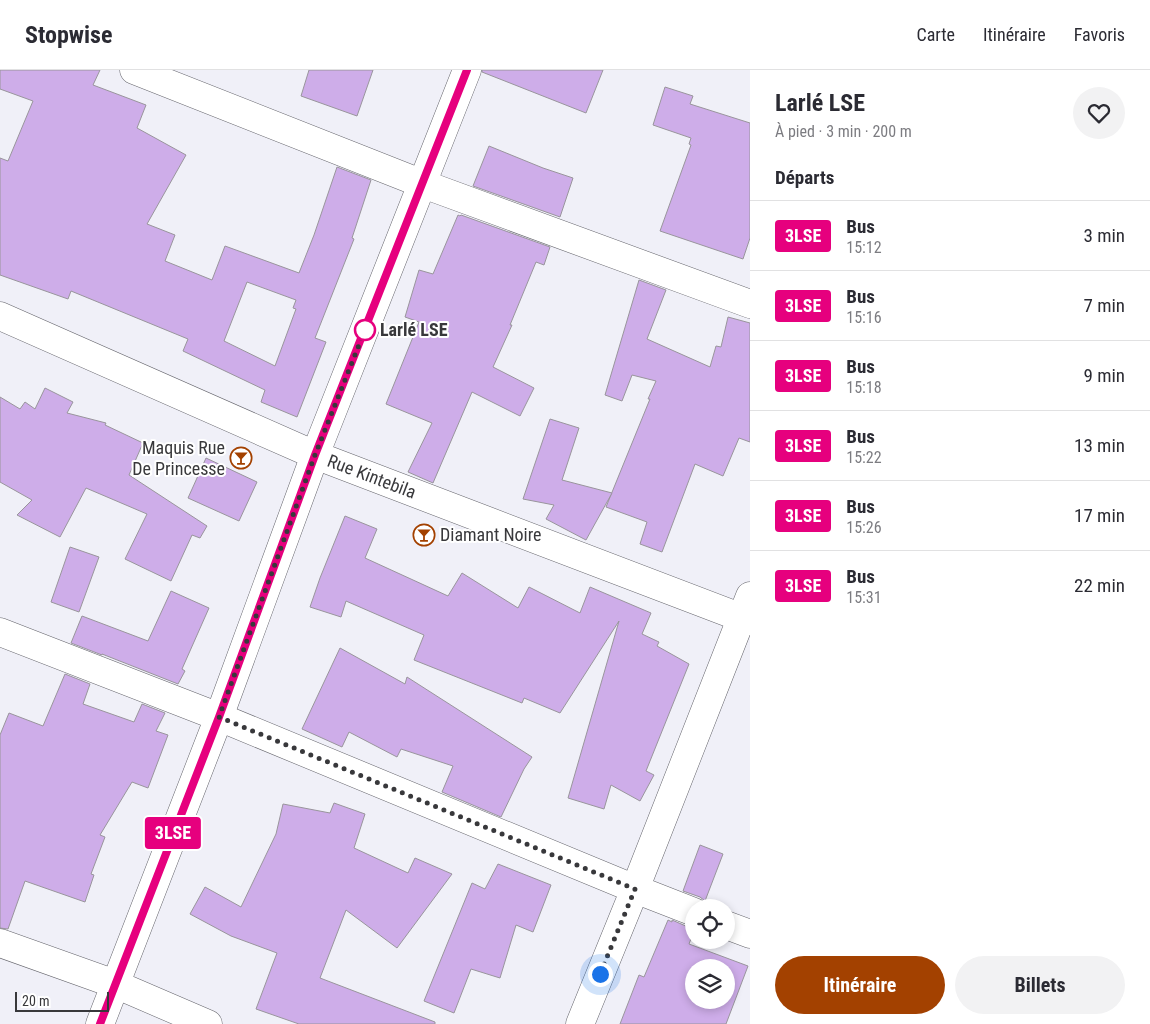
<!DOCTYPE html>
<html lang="fr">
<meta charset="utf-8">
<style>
:root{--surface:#fff;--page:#f2f2f3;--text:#2b2b33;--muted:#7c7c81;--line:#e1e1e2;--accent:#a34100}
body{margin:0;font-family:"Roboto Condensed",sans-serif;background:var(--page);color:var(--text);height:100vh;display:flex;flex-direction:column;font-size:19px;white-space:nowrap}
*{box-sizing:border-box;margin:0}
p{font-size:16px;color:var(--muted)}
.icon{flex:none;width:28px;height:28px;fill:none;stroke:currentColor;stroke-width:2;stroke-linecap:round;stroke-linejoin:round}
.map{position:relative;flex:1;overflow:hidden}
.details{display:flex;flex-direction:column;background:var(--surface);width:400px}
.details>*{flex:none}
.badge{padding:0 10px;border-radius:4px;font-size:18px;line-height:32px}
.tools{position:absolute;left:685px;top:829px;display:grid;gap:10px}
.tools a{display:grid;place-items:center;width:50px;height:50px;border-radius:50%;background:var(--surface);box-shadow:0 2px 8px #0003;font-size:25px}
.scale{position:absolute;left:15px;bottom:12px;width:94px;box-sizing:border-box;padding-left:5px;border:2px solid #38383b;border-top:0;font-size:14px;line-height:18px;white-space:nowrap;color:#38383b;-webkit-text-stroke:4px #fff;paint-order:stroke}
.you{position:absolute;width:25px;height:25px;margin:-12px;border:4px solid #fff;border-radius:50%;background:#1a73e8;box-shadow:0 0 0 8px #1a73e833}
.map>.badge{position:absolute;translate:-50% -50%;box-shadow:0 0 0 2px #fff}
h2{padding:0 25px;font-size:19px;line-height:45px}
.round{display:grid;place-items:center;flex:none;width:52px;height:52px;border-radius:26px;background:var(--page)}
.head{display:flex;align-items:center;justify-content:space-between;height:85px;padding:0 25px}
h1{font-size:24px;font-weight:700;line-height:38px}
.action{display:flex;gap:10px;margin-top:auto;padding:10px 25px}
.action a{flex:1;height:58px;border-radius:30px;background:var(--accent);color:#fff;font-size:20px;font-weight:700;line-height:58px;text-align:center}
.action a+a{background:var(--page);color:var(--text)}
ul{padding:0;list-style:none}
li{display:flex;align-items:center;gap:15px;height:70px;padding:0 25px;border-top:1px solid var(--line)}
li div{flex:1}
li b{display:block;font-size:19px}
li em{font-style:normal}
li .badge{min-width:55px;font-weight:700;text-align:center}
header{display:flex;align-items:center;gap:30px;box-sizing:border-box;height:70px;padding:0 25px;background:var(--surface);border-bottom:1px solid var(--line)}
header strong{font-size:24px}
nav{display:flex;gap:28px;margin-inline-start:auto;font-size:18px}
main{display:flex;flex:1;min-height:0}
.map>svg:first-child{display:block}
.building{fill:#ceade9;stroke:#99959c;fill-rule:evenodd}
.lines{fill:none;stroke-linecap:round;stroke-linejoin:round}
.minor-casing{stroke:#65656c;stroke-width:29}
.secondary-casing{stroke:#65656c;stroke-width:29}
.minor{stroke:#fff;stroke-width:28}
.secondary{stroke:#fff;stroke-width:28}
.line-casing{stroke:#fff;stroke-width:11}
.line{stroke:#e6007e;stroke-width:8}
.walk{stroke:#38383b;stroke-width:5;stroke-dasharray:0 9}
.stop-dot{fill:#fff;stroke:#e6007e;stroke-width:2.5}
.labels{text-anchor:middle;stroke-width:4;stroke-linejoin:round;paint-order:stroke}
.stop-label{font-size:18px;font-weight:bold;fill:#38383b;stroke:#fff;text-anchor:start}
.poi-label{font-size:18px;fill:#38383b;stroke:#fff;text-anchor:end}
.street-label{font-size:18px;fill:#38383b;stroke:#fff}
</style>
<header>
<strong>Stopwise</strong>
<nav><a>Carte</a><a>Itinéraire</a><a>Favoris</a></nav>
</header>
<main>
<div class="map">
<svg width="750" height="954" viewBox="0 0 750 954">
<rect width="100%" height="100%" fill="#f0f0f8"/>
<g class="building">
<path d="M0,0H100L93,15L146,35L137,58L186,85L147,154L175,165L165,191L212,210L225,176L299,203L314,165L337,97L371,110L352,168L354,169L315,268L326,272L297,347L261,332L265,320L183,281L188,269L71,221L68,229L0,205V88L8,91L33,31L0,19ZM247,212L296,230L293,238L296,239L275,296L224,271Z"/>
<polygon points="309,0 373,0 357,46 301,26"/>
<polygon points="482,0 603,0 586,43 482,2"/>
<polygon points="665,17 693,26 690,34 750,53 750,168 743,189 660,161 691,75 689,74 691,68 653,55"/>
<polygon points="489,76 543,98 573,108 560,147 473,116"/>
<polygon points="458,145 460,146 461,145 550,177 544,195 536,192 510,255 512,255 493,297 534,318 520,346 472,322 433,413 408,402 432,353 386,334 419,252 405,247 419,200 433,204"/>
<polygon points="639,210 666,220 647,269 710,297 716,276 721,277 728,247 750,253 750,372 739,368 723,406 695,394 662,482 640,474 647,452 606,437 650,329 648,329 656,311 632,305 622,331 605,325"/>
<polygon points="45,318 73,332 67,343 106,353 105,355 143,373 129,405 207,456 200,468 192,465 171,511 125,489 147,444 86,418 60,467 17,445 32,430 0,412 0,327 20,339 25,332 35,339"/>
<polygon points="550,349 579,358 562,410 612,423 586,470 546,449 554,435 523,429"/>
<polygon points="206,388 257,412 239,451 188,428"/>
<polygon points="345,446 377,459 365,488 448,526 462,503 518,538 529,517 580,543 590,517 651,543 642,564 659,572 657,576 689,594 646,701 654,705 640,731 611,715 604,739 568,728 619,551 560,643 524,628 522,633 414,590 424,565 346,531 341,547 310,537 320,508"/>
<polygon points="70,477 99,487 79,542 51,532"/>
<polygon points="171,521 209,538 182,599 185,601 178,614 102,584 102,585 71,573 82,546 148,571"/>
<polygon points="340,578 405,614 407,607 532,687 524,699 501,747 442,722 453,696 401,679 397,687 349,662 342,677 302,659"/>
<polygon points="65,604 90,614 83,634 134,652 142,634 165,643 156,661 168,665 148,718 132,712 100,765 105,767 91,804 94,805 85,832 25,811 8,859 0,858 0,665 9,643 43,656"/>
<polygon points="334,733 365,744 354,778 408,803 415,788 452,804 397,878 346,840 320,908 435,952 435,954 299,954 256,939 277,883 231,866 190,844 205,817 241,837 276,764 283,734 330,743"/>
<polygon points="700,775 723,784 705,831 700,827 683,821"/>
<polygon points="498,794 551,815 533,862 516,855 500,908 471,899 454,943 424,931 472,813 485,819"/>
<path d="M668,850L672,852V850L688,857H694V861L689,874L748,896L726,954H620L639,905L644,907ZM694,898H726V930H694Z"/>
</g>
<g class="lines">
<g class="minor-casing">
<g id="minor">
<polyline points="134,0 423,114 750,234"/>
<path id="s1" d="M0,246L315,385L750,551"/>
<polyline points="0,562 219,647 635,819 694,842"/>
<polyline points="726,855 750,864"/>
<polyline points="0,873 115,914 208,954"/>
<polyline points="580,954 635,819 750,526"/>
</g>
</g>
<g class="secondary-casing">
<polyline id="secondary" points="100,954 219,647 315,385 467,0"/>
</g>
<use href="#minor" class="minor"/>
<use href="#secondary" class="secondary"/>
</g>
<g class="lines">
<g class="line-casing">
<polyline id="line" points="100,954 219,647 315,385 467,0"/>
</g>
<use href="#line" class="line"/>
<polyline class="walk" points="365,260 315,385 219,647 635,819 600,904"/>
</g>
<defs>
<g id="bar-ring" transform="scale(1.125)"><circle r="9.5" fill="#fff" stroke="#a34100" stroke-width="1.5"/><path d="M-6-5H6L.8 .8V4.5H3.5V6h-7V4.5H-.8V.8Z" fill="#a34100"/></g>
</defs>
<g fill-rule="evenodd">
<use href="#bar-ring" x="241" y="388"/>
<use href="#bar-ring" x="424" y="465"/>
</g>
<circle class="stop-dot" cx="365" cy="260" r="10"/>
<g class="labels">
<g class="stop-label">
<text x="380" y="266">Larlé LSE</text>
</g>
<g class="poi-label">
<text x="225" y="384">Maquis Rue<tspan x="225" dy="21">De Princesse</tspan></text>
<text x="440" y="471" text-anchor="start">Diamant Noire</text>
</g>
<g class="street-label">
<text dy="6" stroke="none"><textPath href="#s1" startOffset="405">Rue Kintebila</textPath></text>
</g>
</g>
</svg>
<div class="tools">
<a><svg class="icon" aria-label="locate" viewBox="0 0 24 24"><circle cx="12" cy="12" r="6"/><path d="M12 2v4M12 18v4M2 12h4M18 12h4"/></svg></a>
<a><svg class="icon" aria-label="layers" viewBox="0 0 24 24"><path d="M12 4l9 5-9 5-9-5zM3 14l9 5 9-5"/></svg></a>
</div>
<div class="scale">20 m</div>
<div class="you" style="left:600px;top:904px"></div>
<b class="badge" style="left:173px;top:763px;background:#e6007e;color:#fff">3LSE</b>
</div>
<section class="details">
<div class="head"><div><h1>Larlé LSE</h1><p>À pied · 3 min · 200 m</p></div><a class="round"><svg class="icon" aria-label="heart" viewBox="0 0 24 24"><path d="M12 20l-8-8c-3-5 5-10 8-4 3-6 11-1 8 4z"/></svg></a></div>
<h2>Départs</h2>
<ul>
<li><span class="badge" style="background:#e6007e;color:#fff">3LSE</span><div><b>Bus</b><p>15:12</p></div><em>3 min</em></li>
<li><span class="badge" style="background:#e6007e;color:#fff">3LSE</span><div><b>Bus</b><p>15:16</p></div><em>7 min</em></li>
<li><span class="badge" style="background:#e6007e;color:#fff">3LSE</span><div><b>Bus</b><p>15:18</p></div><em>9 min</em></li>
<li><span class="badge" style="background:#e6007e;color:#fff">3LSE</span><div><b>Bus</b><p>15:22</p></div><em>13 min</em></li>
<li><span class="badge" style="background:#e6007e;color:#fff">3LSE</span><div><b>Bus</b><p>15:26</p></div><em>17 min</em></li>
<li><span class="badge" style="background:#e6007e;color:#fff">3LSE</span><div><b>Bus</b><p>15:31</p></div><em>22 min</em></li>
</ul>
<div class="action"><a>Itinéraire</a><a>Billets</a></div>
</section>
</main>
